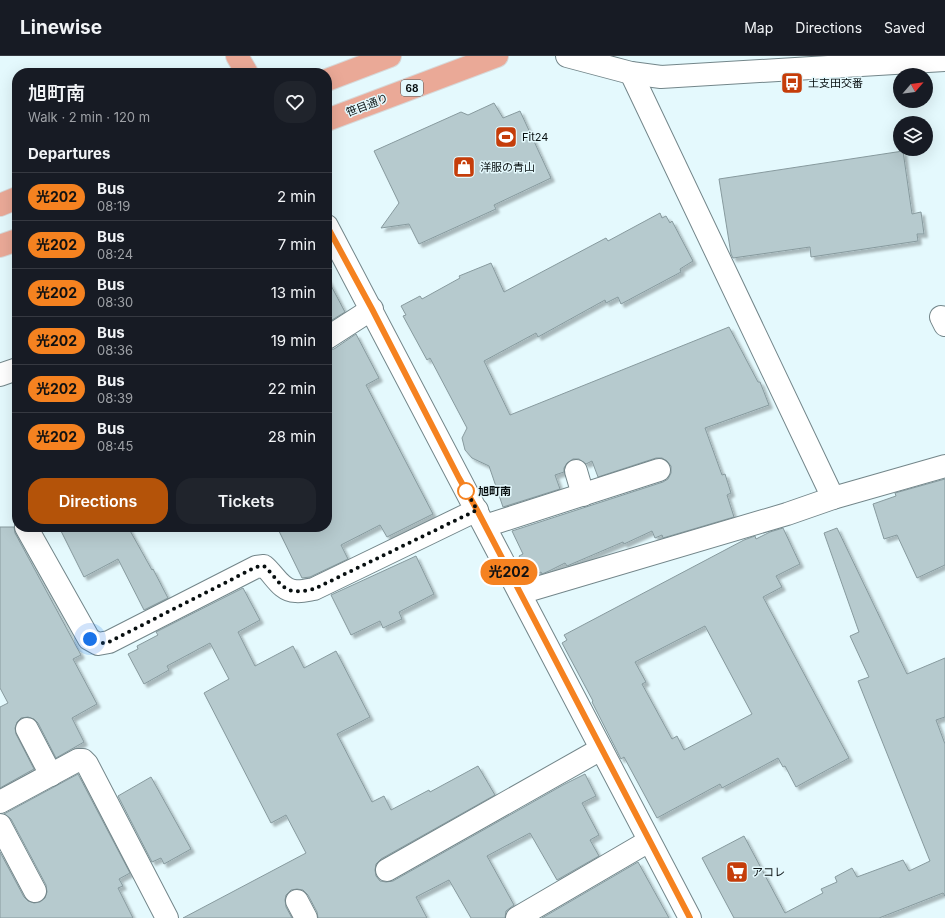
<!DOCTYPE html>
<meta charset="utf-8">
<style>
:root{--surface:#171b24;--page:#20242c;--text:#f1f3f6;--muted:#9ea1a6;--line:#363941;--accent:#b45309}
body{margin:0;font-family:Inter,"Noto Sans JP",sans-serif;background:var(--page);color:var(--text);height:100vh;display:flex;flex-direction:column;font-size:15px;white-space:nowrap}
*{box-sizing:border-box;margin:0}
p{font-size:13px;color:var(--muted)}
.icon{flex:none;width:22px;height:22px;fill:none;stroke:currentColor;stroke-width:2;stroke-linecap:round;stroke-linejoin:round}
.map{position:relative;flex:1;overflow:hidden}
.side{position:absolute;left:12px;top:12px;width:320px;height:464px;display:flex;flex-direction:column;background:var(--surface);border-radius:16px;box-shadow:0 4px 16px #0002}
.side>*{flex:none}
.badge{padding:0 8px;border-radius:13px;font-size:14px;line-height:26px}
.needle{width:26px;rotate:62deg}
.tools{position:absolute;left:893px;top:12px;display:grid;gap:8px}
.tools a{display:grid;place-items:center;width:40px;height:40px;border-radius:50%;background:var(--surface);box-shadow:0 4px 16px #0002;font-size:20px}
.you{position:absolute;width:20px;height:20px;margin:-10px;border:3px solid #fff;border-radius:50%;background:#1a73e8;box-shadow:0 0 0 6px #1a73e833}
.map>.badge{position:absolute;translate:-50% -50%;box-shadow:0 0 0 2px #fff}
h2{padding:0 16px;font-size:15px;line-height:36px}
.round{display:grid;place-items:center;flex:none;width:42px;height:42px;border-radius:16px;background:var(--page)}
.overview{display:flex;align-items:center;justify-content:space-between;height:68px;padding:0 16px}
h1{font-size:19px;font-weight:600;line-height:30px}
.button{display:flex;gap:8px;margin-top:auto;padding:8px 16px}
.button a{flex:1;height:46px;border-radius:16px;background:var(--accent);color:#fff;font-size:16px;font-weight:600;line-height:46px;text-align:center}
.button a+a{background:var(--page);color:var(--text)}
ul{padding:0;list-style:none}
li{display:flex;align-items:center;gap:12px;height:48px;padding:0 16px;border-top:1px solid var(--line)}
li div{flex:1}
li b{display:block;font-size:15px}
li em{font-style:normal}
li .badge{min-width:44px;font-weight:700;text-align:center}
header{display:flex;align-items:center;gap:24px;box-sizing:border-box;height:56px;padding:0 20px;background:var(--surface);border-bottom:1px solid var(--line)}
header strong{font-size:19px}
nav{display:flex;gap:22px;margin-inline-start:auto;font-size:14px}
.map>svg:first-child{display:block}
.building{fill:#b6cace;stroke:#879a9e;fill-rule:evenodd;filter:url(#shadow)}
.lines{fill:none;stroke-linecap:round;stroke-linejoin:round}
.minor-casing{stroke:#73868a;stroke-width:24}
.major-casing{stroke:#d7d9d9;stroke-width:24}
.minor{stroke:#fff;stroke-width:22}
.major{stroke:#eaa997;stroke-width:22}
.line-casing{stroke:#fff;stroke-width:9}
.line{stroke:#f58220;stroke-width:6}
.walk{stroke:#080f10;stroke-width:4;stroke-dasharray:0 7.2}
.stop-dot{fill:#fff;stroke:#f58220;stroke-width:2}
.labels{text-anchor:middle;stroke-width:3;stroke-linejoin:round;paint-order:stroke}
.shield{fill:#e4f9fd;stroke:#4a5557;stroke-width:1}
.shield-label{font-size:10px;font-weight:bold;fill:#080f10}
.poi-label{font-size:11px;fill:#080f10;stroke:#e4f9fd;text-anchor:start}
.street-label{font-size:11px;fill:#080f10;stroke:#e4f9fd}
.stop-label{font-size:11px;font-weight:bold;fill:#080f10;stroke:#e4f9fd;text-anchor:start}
</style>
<header>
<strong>Linewise</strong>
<nav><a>Map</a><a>Directions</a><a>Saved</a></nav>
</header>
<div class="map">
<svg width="945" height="862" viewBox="0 0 945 862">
<defs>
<filter id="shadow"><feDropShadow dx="3.5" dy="3.5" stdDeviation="1" flood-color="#0004"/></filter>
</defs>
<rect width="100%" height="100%" fill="#e4f9fd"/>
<g class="building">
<polygon points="494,47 503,62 520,55 551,122 494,149 496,153 419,188 409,168 381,172 399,147 374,95 461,56 468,59"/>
<polygon points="903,95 912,158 921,156 924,178 917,178 918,185 811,201 810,191 733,202 731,198 719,123"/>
<polygon points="660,157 662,162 666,160 670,167 672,165 693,205 680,213 681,216 621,248 618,241 606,247 605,244 538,281 536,277 484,305 510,359 729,271 758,326 760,326 769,349 705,372 722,419 725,418 731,437 727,439 734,461 663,482 662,479 655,482 652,475 624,488 623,486 567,510 565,507 549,515 542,518 541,516 530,521 519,500 523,498 512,475 663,426 668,423 671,417 671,410 667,405 662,402 656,402 598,421 592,405 586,408 579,403 573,403 567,407 564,412 564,416 555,419 560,433 503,451 489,410 472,402 465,394 462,382 467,372 430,302 427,304 403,260 406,259 401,250 420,240 422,243 460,222 459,220 491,207 504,236 606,182 608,185"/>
<polygon points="327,222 345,256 327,267"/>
<polygon points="356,278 379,322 366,329 433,458 387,481 380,469 341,489 348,503 310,521 302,522 277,471 327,471 327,294 334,293"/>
<polygon points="945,423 945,509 917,522 897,479 884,483 873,448 896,440 895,437"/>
<polygon points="0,471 14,471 15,477 81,599 73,603 97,648 72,662 84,686 56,702 38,667 34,663 28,661 21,662 17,666 15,672 16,678 34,713 0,732 0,651 8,647 0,632"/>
<polygon points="59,471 128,471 152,514 153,513 168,542 144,554 118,503 84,521"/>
<path d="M783,472L800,508L776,520L782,531L763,541L849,702L796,731L785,710L783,711L778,702L722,732L720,728L657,762L624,701L621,703L592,646L593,645L562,587L567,584L564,579L744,484L755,480L756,483L770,476ZM705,570L752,658L684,694L677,680L672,683L642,628L646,626L635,606Z"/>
<polygon points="837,472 907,618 945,602 945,661 936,664 945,688 945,840 943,837 879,862 734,862 702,802 744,780 785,857 823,837 821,833 837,826 835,821 852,812 857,821 903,804 909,815 930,805 858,625 869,621 850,580 859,576 824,477"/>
<polygon points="416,500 434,538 399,556 402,563 383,572 380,565 351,579 331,539"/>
<polygon points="243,532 260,564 238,576 255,610 293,590 304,612 336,595 370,661 337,678 372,746 384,740 391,754 429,734 430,736 478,710 495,739 381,803 376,808 375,814 376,820 380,825 386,826 393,825 563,729 585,718 596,740 582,747 599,779 590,784 599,800 557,824 530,777 487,800 514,849 506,855 505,862 471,862 449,824 416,841 427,862 318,862 317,856 308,839 303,834 297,833 291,834 286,839 285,844 286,851 292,862 183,862 306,797 286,759 271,767 204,637 229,623 210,587 167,610 169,614 144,628 128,598 138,593 137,590 158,579 156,576"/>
<polygon points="78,718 130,817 119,823 123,830 118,832 133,862 0,862 0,796 24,841 28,845 34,847 40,846 45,842 47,836 46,829 11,763 4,758"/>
<polygon points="151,721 191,793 164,808 161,802 152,806 118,740"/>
<polygon points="638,806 669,862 542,862"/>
</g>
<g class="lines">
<g class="minor-casing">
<g id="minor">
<polyline points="567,0 631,17 661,21 945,4"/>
<path d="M327,170C449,400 568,632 690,862"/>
<polyline points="941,261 945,269"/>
<polyline points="327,282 372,253"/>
<polyline points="0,319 17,313"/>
<polyline points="576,415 583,439"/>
<polyline points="833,442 945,410"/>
<polyline points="485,470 659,414"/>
<path d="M26,471L89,583L98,588L109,586L256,511L264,510C274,518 281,535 295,535C301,536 308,534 314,533L477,454"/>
<polyline points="520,537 787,458 833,442 631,17"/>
<polyline points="27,673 51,719"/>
<polyline points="0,746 78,704 83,704 87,708 167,862"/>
<polyline points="0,769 35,835"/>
<polyline points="387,814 601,693"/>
<polyline points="297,845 306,862"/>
<polyline points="517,862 649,785"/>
</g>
</g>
<g class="major-casing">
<g id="major">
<polyline points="237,0 247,17"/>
<polyline points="327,24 390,0"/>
<polyline points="327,64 497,0"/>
<polyline points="0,149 17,142"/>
<polyline points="0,190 17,184"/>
</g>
</g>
<use href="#minor" class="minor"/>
<use href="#major" class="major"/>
</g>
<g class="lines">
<g class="line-casing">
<polyline id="line" points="327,170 372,253 459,422 477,454 690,862"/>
</g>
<use href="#line" class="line"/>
<path class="walk" d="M90,583L98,588L109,586L256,511L264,510C274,518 281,535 295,535C301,536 308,534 314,533L477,454L465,433L466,435"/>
</g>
<defs>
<g id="bus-square" transform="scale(1.15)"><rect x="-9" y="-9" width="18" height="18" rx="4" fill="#c53d0a" stroke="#e4f9fd"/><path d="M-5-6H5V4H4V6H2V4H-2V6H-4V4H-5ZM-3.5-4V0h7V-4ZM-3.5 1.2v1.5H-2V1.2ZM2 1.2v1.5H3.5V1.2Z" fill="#fff"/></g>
<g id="stadium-square" transform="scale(1.15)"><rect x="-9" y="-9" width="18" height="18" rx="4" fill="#c53d0a" stroke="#e4f9fd"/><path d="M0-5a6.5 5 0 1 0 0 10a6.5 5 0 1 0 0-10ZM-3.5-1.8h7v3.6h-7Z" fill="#fff"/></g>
<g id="shop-square" transform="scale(1.15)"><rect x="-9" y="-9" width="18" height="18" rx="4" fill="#c53d0a" stroke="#e4f9fd"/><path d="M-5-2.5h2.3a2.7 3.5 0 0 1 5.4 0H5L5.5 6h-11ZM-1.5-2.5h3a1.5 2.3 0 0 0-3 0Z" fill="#fff"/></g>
<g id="supermarket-square" transform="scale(1.15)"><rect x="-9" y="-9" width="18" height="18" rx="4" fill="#c53d0a" stroke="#e4f9fd"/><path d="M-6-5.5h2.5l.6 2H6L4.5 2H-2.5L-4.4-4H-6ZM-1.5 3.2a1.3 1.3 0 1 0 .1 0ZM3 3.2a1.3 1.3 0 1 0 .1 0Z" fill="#fff"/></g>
</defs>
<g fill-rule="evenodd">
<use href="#bus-square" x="792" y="27"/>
<use href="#stadium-square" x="506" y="81"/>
<use href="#shop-square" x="464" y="111"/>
<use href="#supermarket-square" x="737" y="816"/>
</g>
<circle class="stop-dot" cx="466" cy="435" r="8"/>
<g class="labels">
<rect class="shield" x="401" y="24" width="22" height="16" rx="3"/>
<g class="shield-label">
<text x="412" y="36">68</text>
</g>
<g class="poi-label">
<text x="808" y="31">土支田交番</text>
<text x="522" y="85">Fit24</text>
<text x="480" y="115">洋服の青山</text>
<text x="752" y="820">アコレ</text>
</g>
<g class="street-label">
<text transform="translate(367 49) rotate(-21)" y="4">笹目通り</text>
</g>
<g class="stop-label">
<text x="478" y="439">旭町南</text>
</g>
</g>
</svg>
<div class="tools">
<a><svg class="needle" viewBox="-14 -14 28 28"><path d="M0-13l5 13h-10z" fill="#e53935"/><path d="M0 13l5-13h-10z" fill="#9ea1a6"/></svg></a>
<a><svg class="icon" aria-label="layers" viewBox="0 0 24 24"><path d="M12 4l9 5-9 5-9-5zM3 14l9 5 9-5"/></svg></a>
</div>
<div class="you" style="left:90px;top:583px"></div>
<b class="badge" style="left:509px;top:516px;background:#f58220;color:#111">光202</b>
<section class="side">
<div class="overview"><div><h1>旭町南</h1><p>Walk · 2 min · 120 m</p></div><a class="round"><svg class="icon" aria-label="heart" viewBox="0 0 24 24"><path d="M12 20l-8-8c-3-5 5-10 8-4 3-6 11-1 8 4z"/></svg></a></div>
<h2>Departures</h2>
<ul>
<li><span class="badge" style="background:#f58220;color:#111">光202</span><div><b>Bus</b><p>08:19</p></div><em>2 min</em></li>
<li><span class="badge" style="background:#f58220;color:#111">光202</span><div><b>Bus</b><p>08:24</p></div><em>7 min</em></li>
<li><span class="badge" style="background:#f58220;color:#111">光202</span><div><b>Bus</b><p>08:30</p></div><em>13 min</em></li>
<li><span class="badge" style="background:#f58220;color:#111">光202</span><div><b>Bus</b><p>08:36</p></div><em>19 min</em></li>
<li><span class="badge" style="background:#f58220;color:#111">光202</span><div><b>Bus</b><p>08:39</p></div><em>22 min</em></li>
<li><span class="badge" style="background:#f58220;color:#111">光202</span><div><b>Bus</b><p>08:45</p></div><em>28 min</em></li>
</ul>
<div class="button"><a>Directions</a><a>Tickets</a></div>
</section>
</div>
